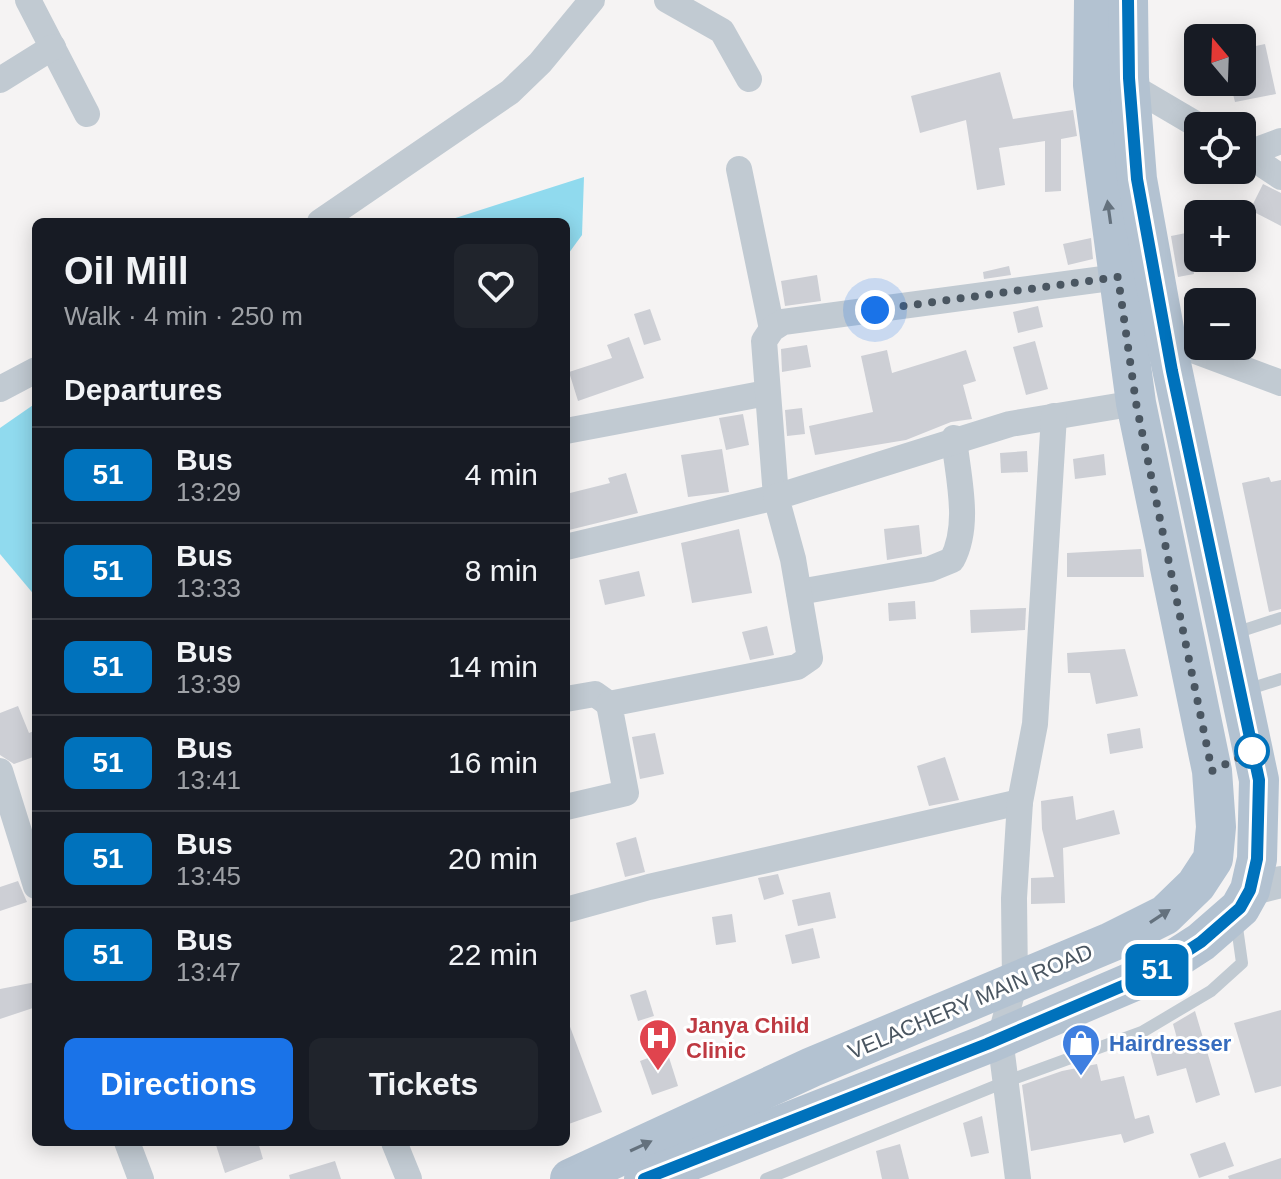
<!DOCTYPE html>
<meta charset="utf-8">
<style>
:root{--surface:#171b24;--page:#20242c;--text:#f1f3f6;--muted:#9ea1a6;--line:#363941;--accent:#1a73e8}
body{margin:0;font-family:Arial,sans-serif;background:var(--page);color:var(--text);height:100vh;display:flex;flex-direction:column;font-size:30px;white-space:nowrap}
*{box-sizing:border-box;margin:0}
p{font-size:26px;color:var(--muted)}
.icon{flex:none;width:44px;height:44px;fill:none;stroke:currentColor;stroke-width:2;stroke-linecap:round;stroke-linejoin:round}
.map{position:relative;flex:1;overflow:hidden}
.details{position:absolute;left:32px;top:218px;width:538px;height:928px;display:flex;flex-direction:column;background:var(--surface);border-radius:12px;box-shadow:0 4px 20px #0003}
.details>*{flex:none}
.badge{padding:0 16px;border-radius:12px;font-size:28px;line-height:52px}
.needle{width:52px;rotate:341deg}
.tools{position:absolute;left:1184px;top:24px;display:grid;gap:16px}
.tools a{display:grid;place-items:center;width:72px;height:72px;border-radius:12px;background:var(--surface);box-shadow:0 4px 20px #0003;font-size:40px}
.you{position:absolute;width:40px;height:40px;margin:-20px;border:6px solid #fff;border-radius:50%;background:#1a73e8;box-shadow:0 0 0 12px #1a73e833}
.map>.badge{position:absolute;translate:-50% -50%;box-shadow:0 0 0 4px #fff}
h2{padding:0 32px;font-size:30px;line-height:72px}
.round{display:grid;place-items:center;flex:none;width:84px;height:84px;border-radius:12px;background:var(--page)}
.summary{display:flex;align-items:center;justify-content:space-between;height:136px;padding:0 32px}
h1{font-size:38px;font-weight:700;line-height:60px}
.button{display:flex;gap:16px;margin-top:auto;padding:16px 32px}
.button a{flex:1;height:92px;border-radius:12px;background:var(--accent);color:#fff;font-size:32px;font-weight:700;line-height:92px;text-align:center}
.button a+a{background:var(--page);color:var(--text)}
ul{padding:0;list-style:none}
li{display:flex;align-items:center;gap:24px;height:96px;padding:0 32px;border-top:2px solid var(--line)}
li div{flex:1}
li b{display:block;font-size:30px}
li em{font-style:normal}
li .badge{min-width:88px;font-weight:700;text-align:center}
.map>svg:first-child{display:block}
.water{fill:#90daee}
.building{fill:#cdcfd5}
.lines{fill:none;stroke-linecap:round;stroke-linejoin:round}
.service{stroke:#c1cad2;stroke-width:12}
.minor{stroke:#c1cad2;stroke-width:26}
.tertiary{stroke:#c1cad2;stroke-width:32}
.primary{stroke:#b3c2d1;stroke-width:40}
.oneway{fill:#64717d}
.line-casing{stroke:#fff;stroke-width:18}
.line{stroke:#0072bc;stroke-width:12}
.walk{stroke:#4a5661;stroke-width:8;stroke-dasharray:0 14.4}
.stop-dot{fill:#fff;stroke:#0072bc;stroke-width:4}
.labels{text-anchor:middle;stroke-width:6;stroke-linejoin:round;paint-order:stroke}
.street-label{font-size:22px;fill:#4a5661;stroke:#fff}
.health-label{font-size:22px;font-weight:bold;fill:#be3a42;stroke:#fff;text-anchor:start}
.shop-label{font-size:22px;font-weight:bold;fill:#366cbe;stroke:#fff;text-anchor:start}
</style>
<div class="map">
<svg width="1281" height="1179" viewBox="0 0 1281 1179">
<rect width="100%" height="100%" fill="#f5f3f3"/>
<g class="water">
<polygon points="584,177 582,235 566,257 566,222 443,222"/>
<polygon points="36,403 36,597 0,554 0,428"/>
</g>
<g class="building">
<polygon points="1265,44 1276,94 1235,102 1230,82 1242,82 1242,49"/>
<polygon points="1000,72 1013,119 1073,110 1077,136 1061,139 1061,191 1045,192 1045,141 999,148 1005,185 977,190 966,120 920,133 911,96"/>
<polygon points="1263,184 1281,193 1281,226 1250,210"/>
<polygon points="1186,233 1194,274 1178,277 1171,236"/>
<polygon points="1091,238 1093,259 1068,265 1063,244"/>
<polygon points="1009,266 1011,275 984,279 983,272"/>
<polygon points="817,275 821,301 785,306 781,281"/>
<polygon points="1038,306 1043,327 1018,333 1013,312"/>
<polygon points="650,309 661,340 644,345 634,314"/>
<polygon points="629,337 644,378 578,401 569,372 612,358 607,345"/>
<polygon points="1035,341 1048,389 1026,395 1013,347"/>
<polygon points="807,345 811,367 782,372 781,349"/>
<polygon points="887,350 892,373 966,350 976,381 963,385 972,419 951,422 906,440 815,455 809,426 873,412 861,356"/>
<polygon points="802,408 805,434 787,436 785,410"/>
<polygon points="743,414 749,445 726,450 719,418"/>
<polygon points="722,449 729,492 688,497 681,455"/>
<polygon points="1027,451 1028,472 1001,473 1000,453"/>
<polygon points="1104,454 1106,475 1075,479 1073,459"/>
<polygon points="626,473 638,513 569,530 566,494 610,483 608,478"/>
<polygon points="1269,477 1271,482 1281,480 1281,609 1269,612 1242,483"/>
<polygon points="919,525 922,554 887,560 884,529"/>
<polygon points="739,529 752,593 692,603 681,543"/>
<polygon points="1141,549 1144,577 1067,577 1067,553"/>
<polygon points="639,571 645,596 605,605 599,580"/>
<polygon points="915,601 916,619 889,621 888,603"/>
<polygon points="1026,608 1025,630 971,633 970,610"/>
<polygon points="767,626 774,655 750,660 742,632"/>
<polygon points="1125,649 1138,696 1096,704 1090,673 1068,673 1067,653"/>
<polygon points="18,706 29,733 36,730 36,756 14,764 0,755 0,713"/>
<polygon points="1140,728 1143,748 1110,754 1107,734"/>
<polygon points="655,733 664,774 640,779 632,737"/>
<polygon points="945,757 959,800 929,806 917,766"/>
<polygon points="1073,796 1076,820 1114,810 1120,834 1063,848 1065,903 1031,904 1031,878 1054,877 1042,829 1041,801"/>
<polygon points="636,837 645,872 625,877 616,843"/>
<polygon points="778,874 784,894 764,900 758,878"/>
<polygon points="18,881 27,902 0,911 0,887"/>
<polygon points="830,892 836,918 798,926 792,900"/>
<polygon points="732,914 736,942 716,945 712,917"/>
<polygon points="813,928 820,958 792,964 785,935"/>
<polygon points="36,982 36,1007 0,1019 0,989"/>
<polygon points="646,990 654,1016 638,1021 630,995"/>
<polygon points="1281,1010 1281,1086 1255,1093 1234,1023"/>
<polygon points="1195,1011 1220,1095 1196,1103 1186,1068 1157,1076 1150,1050 1178,1042 1173,1024"/>
<polygon points="566,1016 602,1112 566,1125"/>
<polygon points="667,1051 678,1086 652,1095 640,1061"/>
<polygon points="1097,1064 1101,1081 1124,1076 1135,1119 1149,1115 1154,1133 1124,1143 1121,1134 1031,1151 1022,1085 1062,1071"/>
<polygon points="982,1116 989,1153 971,1157 963,1123"/>
<polygon points="215,1142 258,1142 263,1159 225,1173"/>
<polygon points="1225,1142 1234,1166 1199,1178 1190,1154"/>
<polygon points="900,1144 909,1179 882,1179 876,1151"/>
<polygon points="1281,1158 1281,1179 1229,1179 1228,1176"/>
<polygon points="335,1161 341,1179 290,1179 289,1175"/>
</g>
<g class="lines">
<g class="service">
<polyline points="1235,633 1281,618"/>
<polyline points="1246,690 1281,679"/>
<polyline points="766,1179 1005,1082 1142,1032 1211,991 1242,963 1236,920"/>
</g>
<g class="minor">
<polyline points="28,0 87,114"/>
<polyline points="667,0 722,31 749,79"/>
<polyline points="0,80 53,47"/>
<polyline points="1131,86 1199,126"/>
<polyline points="1242,151 1281,177"/>
<polyline points="1246,154 1281,141"/>
<polyline points="739,169 772,329"/>
<polyline points="320,222 510,92 540,63 592,0"/>
<polyline points="1166,340 1281,383"/>
<polyline points="0,389 36,370"/>
<polyline points="566,431 767,393"/>
<polyline points="566,547 776,497 764,341 772,329 783,322 1118,277"/>
<path d="M799,592L930,569L952,560C971,524 958,478 954,438"/>
<polyline points="566,699 595,694 609,704"/>
<polyline points="0,771 36,886"/>
<polyline points="566,807 626,793 609,704 797,667 810,658 793,559 776,497 1010,424 1136,403"/>
<polyline points="566,910 649,887 1020,802"/>
<polyline points="127,1142 141,1179"/>
<polyline points="394,1142 409,1179"/>
<polyline points="1018,1179 1000,1038 1015,982 1014,898 1020,802 1035,724 1054,416"/>
</g>
<polyline class="tertiary" points="1250,890 1281,882"/>
<g class="primary">
<polyline points="570,1179 812,1067 1111,942 1165,915 1196,885 1213,859 1216,827 1212,771 1136,403 1093,85 1094,0"/>
<polyline points="644,1179 987,1044 1153,973 1201,942 1240,908 1250,890 1257,859 1259,780 1166,340 1137,179 1129,78 1128,0"/>
</g>
</g>
<defs><path id="oneway-solid" d="M-6-.8H1V-3.2L6.5 0L1 3.2V.8H-6Z" transform="scale(2)"/></defs>
<g class="oneway">
<use href="#oneway-solid" transform="translate(1109 212) rotate(-98)"/>
<use href="#oneway-solid" transform="translate(1160 916) rotate(-33)"/>
<use href="#oneway-solid" transform="translate(641 1146) rotate(-25)"/>
</g>
<g class="lines">
<g class="line-casing">
<polyline id="line" points="644,1179 987,1044 1153,973 1201,942 1240,908 1250,890 1257,859 1259,780 1172,371 1137,179 1129,78 1128,0"/>
</g>
<use href="#line" class="line"/>
<polyline class="walk" points="875,310 1118,277 1136,403 1212,771 1252,751"/>
</g>
<defs>
<g id="hospital-pin" transform="scale(2)"><path d="M0 17L-7.5 6A9.5 9.5 0 1 1 7.5 6Z" fill="#e0444e" stroke="#fff"/><path d="M-5-5h3v3.5h4V-5h3V5h-3V1.5h-4V5h-3Z" fill="#fff"/></g>
<g id="shop-pin" transform="scale(2)"><path d="M0 17L-7.5 6A9.5 9.5 0 1 1 7.5 6Z" fill="#3f7fe0" stroke="#fff"/><path d="M-5-2.5h2.3a2.7 3.5 0 0 1 5.4 0H5L5.5 6h-11ZM-1.5-2.5h3a1.5 2.3 0 0 0-3 0Z" fill="#fff"/></g>
</defs>
<g fill-rule="evenodd">
<use href="#hospital-pin" x="658" y="1038"/>
<use href="#shop-pin" x="1081" y="1043"/>
</g>
<circle class="stop-dot" cx="1252" cy="751" r="16"/>
<g class="labels">
<g class="street-label">
<text transform="translate(970 1001) rotate(-23)" y="8">VELACHERY MAIN ROAD</text>
</g>
<g class="health-label">
<text x="686" y="1033">Janya Child<tspan x="686" dy="25">Clinic</tspan></text>
</g>
<g class="shop-label">
<text x="1109" y="1051">Hairdresser</text>
</g>
</g>
</svg>
<div class="tools">
<a><svg class="needle" viewBox="-14 -14 28 28"><path d="M0-13l5 13h-10z" fill="#e53935"/><path d="M0 13l5-13h-10z" fill="#9ea1a6"/></svg></a>
<a><svg class="icon" aria-label="locate" viewBox="0 0 24 24"><circle cx="12" cy="12" r="6"/><path d="M12 2v4M12 18v4M2 12h4M18 12h4"/></svg></a>
<a>+</a>
<a>−</a>
</div>
<div class="you" style="left:875px;top:310px"></div>
<b class="badge" style="left:1157px;top:970px;background:#0072bc;color:#fff">51</b>
<section class="details">
<div class="summary"><div><h1>Oil Mill</h1><p>Walk · 4 min · 250 m</p></div><a class="round"><svg class="icon" aria-label="heart" viewBox="0 0 24 24"><path d="M12 20l-8-8c-3-5 5-10 8-4 3-6 11-1 8 4z"/></svg></a></div>
<h2>Departures</h2>
<ul>
<li><span class="badge" style="background:#0072bc;color:#fff">51</span><div><b>Bus</b><p>13:29</p></div><em>4 min</em></li>
<li><span class="badge" style="background:#0072bc;color:#fff">51</span><div><b>Bus</b><p>13:33</p></div><em>8 min</em></li>
<li><span class="badge" style="background:#0072bc;color:#fff">51</span><div><b>Bus</b><p>13:39</p></div><em>14 min</em></li>
<li><span class="badge" style="background:#0072bc;color:#fff">51</span><div><b>Bus</b><p>13:41</p></div><em>16 min</em></li>
<li><span class="badge" style="background:#0072bc;color:#fff">51</span><div><b>Bus</b><p>13:45</p></div><em>20 min</em></li>
<li><span class="badge" style="background:#0072bc;color:#fff">51</span><div><b>Bus</b><p>13:47</p></div><em>22 min</em></li>
</ul>
<div class="button"><a>Directions</a><a>Tickets</a></div>
</section>
</div>
